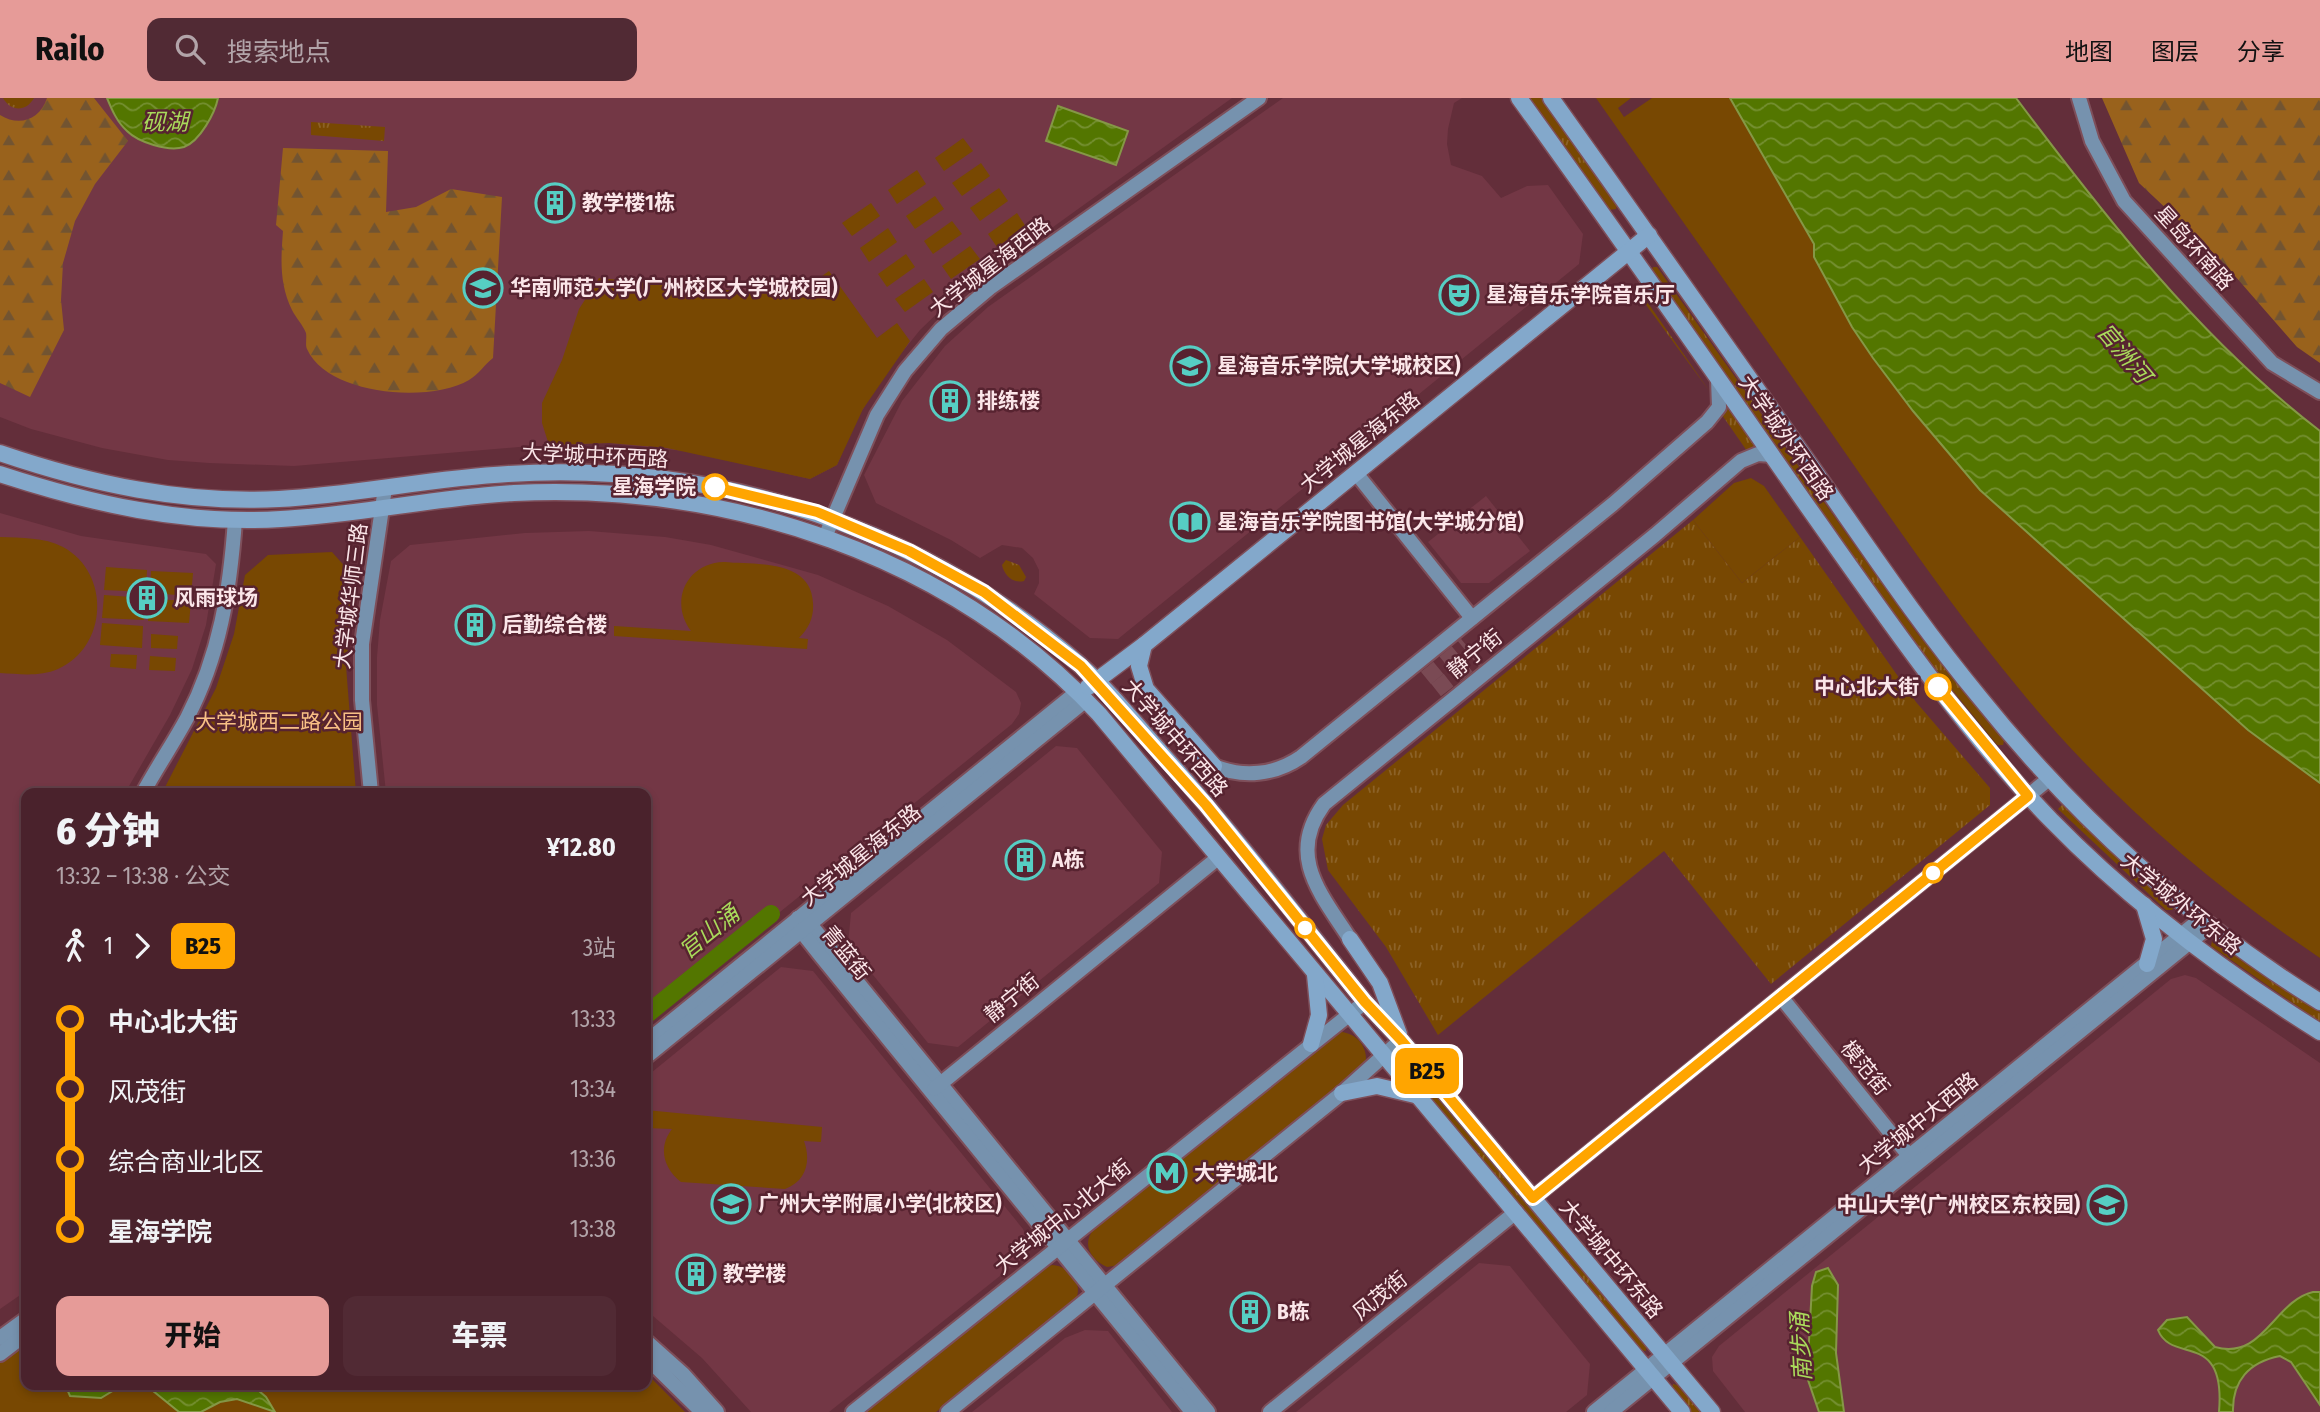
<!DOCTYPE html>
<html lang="zh">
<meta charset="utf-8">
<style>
:root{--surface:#4a222c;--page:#512a34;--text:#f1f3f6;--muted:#b2a4a9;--line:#613f48;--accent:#e69b98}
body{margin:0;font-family:"Fira Sans Condensed","Noto Sans SC",sans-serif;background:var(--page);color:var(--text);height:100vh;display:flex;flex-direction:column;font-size:26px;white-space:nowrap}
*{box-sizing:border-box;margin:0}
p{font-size:23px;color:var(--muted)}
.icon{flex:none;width:38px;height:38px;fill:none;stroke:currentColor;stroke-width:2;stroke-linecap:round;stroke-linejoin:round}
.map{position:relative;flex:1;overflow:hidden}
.side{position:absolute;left:21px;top:690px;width:630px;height:602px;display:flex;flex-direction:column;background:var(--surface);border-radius:14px;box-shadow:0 4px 10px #0003,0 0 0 2px var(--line)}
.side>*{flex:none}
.badge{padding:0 14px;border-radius:10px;font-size:24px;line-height:46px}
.map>.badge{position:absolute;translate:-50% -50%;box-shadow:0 0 0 4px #fff}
.legs{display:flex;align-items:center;gap:10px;height:77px;padding:0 35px;font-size:23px}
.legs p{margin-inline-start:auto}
.summary{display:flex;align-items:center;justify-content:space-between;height:119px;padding:0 35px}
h1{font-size:38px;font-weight:800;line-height:52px}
.primary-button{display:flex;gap:14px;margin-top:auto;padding:14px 35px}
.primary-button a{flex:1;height:80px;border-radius:14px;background:var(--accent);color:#111;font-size:28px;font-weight:800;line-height:80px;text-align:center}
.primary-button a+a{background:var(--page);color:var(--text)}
ul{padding:0 35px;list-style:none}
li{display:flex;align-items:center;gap:24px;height:70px;font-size:26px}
li i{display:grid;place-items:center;width:10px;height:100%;margin:0 9px;background:currentColor}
li i::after{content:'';width:18px;height:18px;margin:-9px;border:5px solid;border-radius:50%;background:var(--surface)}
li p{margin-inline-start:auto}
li:first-child i{background:linear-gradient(#0000 50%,currentColor 0)}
li:last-child i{background:linear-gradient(currentColor 50%,#0000 0)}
header{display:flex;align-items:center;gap:42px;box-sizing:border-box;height:98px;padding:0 35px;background:var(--accent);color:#111}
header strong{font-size:33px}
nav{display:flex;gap:38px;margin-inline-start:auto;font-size:24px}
.search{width:490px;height:63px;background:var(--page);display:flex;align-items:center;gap:18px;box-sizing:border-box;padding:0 24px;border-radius:14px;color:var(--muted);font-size:26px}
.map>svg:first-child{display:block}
.built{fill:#733745}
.grass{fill:url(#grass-tufts)}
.forest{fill:url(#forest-firs)}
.park{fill:#784802}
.water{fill:url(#water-waves);stroke:#859846;stroke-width:2}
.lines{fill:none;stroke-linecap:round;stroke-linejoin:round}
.river{stroke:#537600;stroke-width:18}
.primary-tunnel{stroke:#7a4a54;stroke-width:16;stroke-dasharray:16 8;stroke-linecap:butt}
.secondary-casing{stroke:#7e4f5a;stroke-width:18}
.primary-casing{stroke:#7e4f5a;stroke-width:19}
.secondary{stroke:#7692ae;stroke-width:14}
.primary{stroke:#83a8cb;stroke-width:16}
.line-1-casing{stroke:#fff;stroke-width:16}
.line-1{stroke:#ffa500;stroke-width:10}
.stop-1-dot{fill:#fff;stroke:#ffa500;stroke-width:3.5}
.labels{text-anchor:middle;stroke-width:5;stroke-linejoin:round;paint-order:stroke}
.poi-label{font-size:21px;font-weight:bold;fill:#fbe6e9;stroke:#572330;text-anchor:start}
.street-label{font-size:21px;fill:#fbe6e9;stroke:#572330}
.stop-label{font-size:21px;font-weight:bold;fill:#fbe6e9;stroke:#572330;text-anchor:end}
.park-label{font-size:21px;fill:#f8c085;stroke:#572330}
.water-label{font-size:23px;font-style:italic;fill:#a9da5b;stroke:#572330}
</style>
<header>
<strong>Railo</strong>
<div class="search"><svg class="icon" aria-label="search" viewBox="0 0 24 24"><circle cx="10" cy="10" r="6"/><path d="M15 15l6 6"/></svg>搜索地点</div>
<nav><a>地图</a><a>图层</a><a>分享</a></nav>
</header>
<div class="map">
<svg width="2320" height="1314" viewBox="0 0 2320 1314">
<defs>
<pattern id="grass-tufts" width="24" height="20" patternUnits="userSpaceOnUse" patternTransform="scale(1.75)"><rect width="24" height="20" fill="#784802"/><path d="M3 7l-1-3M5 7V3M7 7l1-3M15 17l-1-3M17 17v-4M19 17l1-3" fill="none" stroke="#8c6227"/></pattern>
<pattern id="forest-firs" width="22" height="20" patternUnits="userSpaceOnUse" patternTransform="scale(1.75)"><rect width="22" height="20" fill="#99621c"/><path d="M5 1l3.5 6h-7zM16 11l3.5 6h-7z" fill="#725431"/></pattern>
<pattern id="water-waves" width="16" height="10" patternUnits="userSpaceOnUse" patternTransform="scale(1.75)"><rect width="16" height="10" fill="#537600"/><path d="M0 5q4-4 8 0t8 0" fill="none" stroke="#759032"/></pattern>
</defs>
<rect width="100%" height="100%" fill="#632e3a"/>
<g class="built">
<polygon points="0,0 1232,0 949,204 920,232 883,278 857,321 837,367 810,381 693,354 609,345 519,349 294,368 209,365 168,362 102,350 31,331 0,319"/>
<polygon points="1283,0 1462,0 1454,5 1448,31 1447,46 1451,67 1482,78 1501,100 1527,88 1548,87 1583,136 1579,166 1118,541 1090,540 1034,496 1039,485 1039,472 1033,460 1022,450 1002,447 980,460 951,442 876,405 864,377 902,303 945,248 988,209"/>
<polygon points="1486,398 1530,453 1489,485 1461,485 1428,444"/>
<polygon points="0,415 81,438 206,456 216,466 206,527 192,571 170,617 125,695 26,695 26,1193 0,1211"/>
<polygon points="589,433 665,439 711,447 818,477 888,508 947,542 1016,594 1021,605 1019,616 1012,626 775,818 769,812 646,912 646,695 386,695 377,607 377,559 380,522 391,463 410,447 525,435"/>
<polygon points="1056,648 1077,650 1162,754 1159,785 958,949 928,945 848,846 851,815"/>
<polygon points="781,869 813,873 1023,1131 1028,1143 1026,1155 1020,1162 829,1314 751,1314 702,1260 646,1212 646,979"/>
<polygon points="2185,877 2196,880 2320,965 2320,1314 1745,1314 1713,1273 1712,1259 1719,1248 2171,881"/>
<polygon points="1479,1165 1510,1168 1590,1266 1587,1297 1566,1314 1296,1314"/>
<polygon points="1085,1232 1108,1233 1172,1314 972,1314 1065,1240"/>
</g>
<g class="grass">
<path d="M3,0H34C26,14 11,14 3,0Z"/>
<polygon points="1530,0 1542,0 1617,106 1616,111 1608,112"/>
<polygon points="311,24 385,29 384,43 311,37"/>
<polygon points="1653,169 1657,169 1917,535 2004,642 2003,647 1997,647 1913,544 1652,172"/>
<polygon points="1643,198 1710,294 1641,200"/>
<polygon points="1726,308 1756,350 1747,353 1722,317"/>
<polygon points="1693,422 1742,485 1800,439 1916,604 1990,690 1990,707 1771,886 1664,753 1438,937 1386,849 1328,772 1322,741 1326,727 1343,707"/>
<path d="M1006,462L1019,467L1026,479L1024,483C1013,486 1004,477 1002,467Z"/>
<polygon points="2063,706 2174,808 2172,812 2166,812 2058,711"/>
<polygon points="2212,843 2320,914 2320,924 2211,848"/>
<polygon points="1411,969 1646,1247 1646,1253 1640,1252 1406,974"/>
<polygon points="1673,1286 1677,1287 1700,1314 1690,1314 1672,1293"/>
</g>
<g class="forest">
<path d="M47,0H94L128,43L95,86L75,123L63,165L61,202L64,232L30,299L0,285V17C19,29 40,22 47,0Z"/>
<polygon points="2102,0 2320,0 2320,265 2297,249 2221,162 2139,85"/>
<path d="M283,50L388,53L386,114L416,109L451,91L502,99L493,260C485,266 478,277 469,282C430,305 328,298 307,251C305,247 307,240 306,235C303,227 296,220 292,212C279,185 281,161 283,133L276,127Z"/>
</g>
<g class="park">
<path d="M1596,0H1631L1618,10L1624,19L1652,0H1730L1814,146V159L1852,229L1873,260L1912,313L1980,392L2248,632L2320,685V860C2208,785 2105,696 2020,592C1951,509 1890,419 1828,330C1751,220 1673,110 1596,0Z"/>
<polygon points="963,40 973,53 944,73 935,60"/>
<polygon points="981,65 990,78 962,98 952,85"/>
<polygon points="917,72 926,86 897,106 888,92"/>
<polygon points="999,90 1008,103 980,123 970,110"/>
<polygon points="935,98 944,111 915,131 906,118"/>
<polygon points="871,105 880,118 852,138 842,125"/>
<polygon points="1017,115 1026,129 997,149 988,136"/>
<polygon points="952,123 962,136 933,156 924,143"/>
<polygon points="888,130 897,144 869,164 860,150"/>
<polygon points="970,148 980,161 951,181 942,168"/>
<polygon points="906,156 915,169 887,189 878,176"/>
<polygon points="829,173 877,240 897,225 910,243 863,311 837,367 810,381 667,350 609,345 549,347 542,325 542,305 562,262 579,211 599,180 813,200 815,183"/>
<polygon points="924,181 933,194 905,214 895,201"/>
<polygon points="1751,380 1764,388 1800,439 1742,485 1693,422 1734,385"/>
<path d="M0,439C21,440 44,439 63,449C111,475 108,549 58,571C39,579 20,576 0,575Z"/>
<polygon points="332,454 356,481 346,568 356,695 162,695 216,590 234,536 245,477 268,457"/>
<path d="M724,464C756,467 811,461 813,505C814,519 809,530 799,540L808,541L807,551L614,538V528L691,533C669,504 686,465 724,464Z"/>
<polygon points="106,469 147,472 146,494 104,492"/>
<polygon points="151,473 193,475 191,498 150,495"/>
<polygon points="104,497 145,500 144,522 102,520"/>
<polygon points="149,501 191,503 189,525 148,523"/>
<polygon points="102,525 143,528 142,550 100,547"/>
<polygon points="151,536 178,538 177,551 151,550"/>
<polygon points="111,556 137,557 136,571 110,569"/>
<polygon points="150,558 176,560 175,573 149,572"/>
<path d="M1342,934C1356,936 1366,947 1366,961L1361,972L1120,1167L1107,1169C1091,1162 1081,1146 1094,1131L1333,937Z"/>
<path d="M646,1012L822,1029L821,1044L804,1043C811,1062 807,1083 785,1091L681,1084C663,1070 658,1049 672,1031L646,1030Z"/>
<path d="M1052,1167C1070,1168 1083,1185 1076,1201L936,1314H865L1045,1170Z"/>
<polygon points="26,1245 26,1286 646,1286 646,1275 685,1314 0,1314 0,1262"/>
</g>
<g class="water">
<path d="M107,0H218C215,15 200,43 184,49C168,54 138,44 127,33C117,24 112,12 107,0Z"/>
<path d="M1730,0H2016C2106,120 2200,241 2320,333V685L2248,632L1980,392L1913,313L1873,260L1852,229L1814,159V146Z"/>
<polygon points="1058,8 1128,33 1116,67 1046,43"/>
<polygon points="1828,1170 1838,1187 1836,1255 1844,1314 1819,1314 1807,1279 1812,1188 1816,1174"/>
<path d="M2313,1194H2320V1307L2291,1264L2280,1258C2249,1264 2232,1283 2233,1314H2219C2226,1231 2172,1267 2158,1232L2167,1222L2187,1219L2215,1249C2263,1263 2274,1203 2313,1194Z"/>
<polygon points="72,1286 251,1286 266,1299 275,1314 237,1301 220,1304 201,1314 179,1314 153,1293 135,1287 116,1291 101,1300 70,1298 67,1291"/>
</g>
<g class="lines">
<polyline class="river" points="646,917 771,816"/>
<g class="primary-tunnel">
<polyline points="1426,580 1466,547"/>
<polyline points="1436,592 1477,560"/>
</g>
<g class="secondary-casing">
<g id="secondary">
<polyline points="2079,0 2092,43 2124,103 2272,265 2320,294"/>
<polyline points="1356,375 1472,520"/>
<polyline points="825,439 877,317 905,273 941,231 991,189 1259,0"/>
<path d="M1214,668C1243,680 1275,677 1301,659L1613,406L1707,324L1719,309L1718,281"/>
<path d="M143,695C157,669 173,646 187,620C220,557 230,492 235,422"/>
<polyline points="371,695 362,602 362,546 385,390"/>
<polyline points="798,820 810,826 1208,1314"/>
<polyline points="798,820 801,833 820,857 1192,1314"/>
<path d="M1350,841C1321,796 1286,758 1324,706L1655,437L1741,363L1758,356L1772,357"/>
<polyline points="1781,899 1914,1064"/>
<polyline points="646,944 1077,594"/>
<polyline points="646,959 1086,602"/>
<polyline points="934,991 1219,759"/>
<polyline points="1533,1100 2050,680"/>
<polyline points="0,1240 26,1221"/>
<polyline points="646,1243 683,1276 717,1314"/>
<polyline points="0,1256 26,1236"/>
<polyline points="646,1259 702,1314"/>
<polyline points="853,1314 1365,904"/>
<polyline points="948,1314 1342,995 1401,942"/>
<polyline points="1270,1314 1516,1114"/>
<polyline points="1594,1314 2202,820"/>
<polyline points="1611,1314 2211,827"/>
</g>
</g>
<g class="primary-casing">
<g id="primary">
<path d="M1519,0C1615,133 1709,267 1803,402C1881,512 1957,625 2051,722C2130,803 2224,874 2320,934"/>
<path d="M1551,0C1636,119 1720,239 1804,358C1862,440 1917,524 1981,601C2075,718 2192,825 2320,904"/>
<path d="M0,355C91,386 183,406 279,401C356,397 431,380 508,376C716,363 921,429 1079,566C1110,593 1137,628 1165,659C1235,738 1299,822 1365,904L1401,942L1712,1314"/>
<path d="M0,376C92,406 184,427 281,421C360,417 436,399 514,395C729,385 949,456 1099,616L1682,1314"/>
<polyline points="1144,547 1139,568 1146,591 1214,668"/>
<polyline points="1088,589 1144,547 1649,137"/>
<polyline points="2144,807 2154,841 2147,866"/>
<polyline points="1350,841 1380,885 1399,936"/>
<polyline points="1311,946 1319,917 1315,877"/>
<polyline points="1342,995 1377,988 1415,997"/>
</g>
</g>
<use href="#secondary" class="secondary"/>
<use href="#primary" class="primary"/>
</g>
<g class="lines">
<g class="line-1-casing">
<polyline id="line-1" points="715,389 817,414 909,453 984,494 1081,568 1206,707 1365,904 1401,942 1533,1100 2028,698 1938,589"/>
</g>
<use href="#line-1" class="line-1"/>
</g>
<defs>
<g id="building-ring" transform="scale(2.0125)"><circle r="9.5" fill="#572330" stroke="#56cec3" stroke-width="1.5"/><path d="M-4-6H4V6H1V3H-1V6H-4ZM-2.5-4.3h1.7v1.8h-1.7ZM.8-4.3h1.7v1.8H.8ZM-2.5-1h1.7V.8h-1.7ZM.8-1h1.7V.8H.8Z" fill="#56cec3"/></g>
<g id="university-ring" transform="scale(2.0125)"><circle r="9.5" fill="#572330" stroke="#56cec3" stroke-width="1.5"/><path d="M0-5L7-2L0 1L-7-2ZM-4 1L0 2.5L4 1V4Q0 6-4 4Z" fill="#56cec3"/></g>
<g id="theatre-ring" transform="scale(2.0125)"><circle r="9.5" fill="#572330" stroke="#56cec3" stroke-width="1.5"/><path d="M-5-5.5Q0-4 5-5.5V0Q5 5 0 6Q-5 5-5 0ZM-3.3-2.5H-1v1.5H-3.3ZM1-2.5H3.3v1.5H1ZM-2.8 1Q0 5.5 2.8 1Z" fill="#56cec3"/></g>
<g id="library-ring" transform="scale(2.0125)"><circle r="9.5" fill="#572330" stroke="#56cec3" stroke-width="1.5"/><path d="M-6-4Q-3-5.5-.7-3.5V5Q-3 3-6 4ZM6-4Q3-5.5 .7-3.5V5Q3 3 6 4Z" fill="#56cec3"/></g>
<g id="metro-ring" transform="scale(2.0125)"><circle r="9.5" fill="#572330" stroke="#56cec3" stroke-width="1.5"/><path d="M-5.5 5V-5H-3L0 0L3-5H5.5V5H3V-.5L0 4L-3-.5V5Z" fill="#56cec3"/></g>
<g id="school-ring" transform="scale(2.0125)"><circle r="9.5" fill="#572330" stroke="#56cec3" stroke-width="1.5"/><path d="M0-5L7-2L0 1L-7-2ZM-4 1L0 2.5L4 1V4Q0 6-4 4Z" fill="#56cec3"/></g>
</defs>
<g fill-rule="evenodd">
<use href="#building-ring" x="555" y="105"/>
<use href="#university-ring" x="483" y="190"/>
<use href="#theatre-ring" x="1459" y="197"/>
<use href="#university-ring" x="1190" y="268"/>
<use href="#building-ring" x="950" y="303"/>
<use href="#library-ring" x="1190" y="424"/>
<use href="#building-ring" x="147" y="500"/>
<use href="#building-ring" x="475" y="527"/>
<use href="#building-ring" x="1025" y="762"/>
<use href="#metro-ring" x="1167" y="1075"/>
<use href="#school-ring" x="731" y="1106"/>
<use href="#university-ring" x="2107" y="1107"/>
<use href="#building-ring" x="696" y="1176"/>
<use href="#building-ring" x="1250" y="1214"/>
</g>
<g class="stop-1-dot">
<circle cx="715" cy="389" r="12"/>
<circle cx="1938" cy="589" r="12"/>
<circle cx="1933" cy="775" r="9"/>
<circle cx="1305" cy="830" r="9"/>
</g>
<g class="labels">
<g class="poi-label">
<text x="582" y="112">教学楼1栋</text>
<text x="510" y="197">华南师范大学(广州校区大学城校园)</text>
<text x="1486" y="204">星海音乐学院音乐厅</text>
<text x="1217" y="275">星海音乐学院(大学城校区)</text>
<text x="977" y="310">排练楼</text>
<text x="1217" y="431">星海音乐学院图书馆(大学城分馆)</text>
<text x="174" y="507">风雨球场</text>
<text x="502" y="534">后勤综合楼</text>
<text x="1052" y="769">A栋</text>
<text x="1194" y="1082">大学城北</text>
<text x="758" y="1113">广州大学附属小学(北校区)</text>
<text x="2080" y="1114" text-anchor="end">中山大学(广州校区东校园)</text>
<text x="723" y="1183">教学楼</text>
<text x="1277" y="1221">B栋</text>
</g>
<g class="street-label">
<text transform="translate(2194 150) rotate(48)" y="7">星岛环南路</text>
<text transform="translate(990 169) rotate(-38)" y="7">大学城星海西路</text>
<text transform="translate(1786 340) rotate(55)" y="7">大学城外环西路</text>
<text transform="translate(1360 344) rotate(-39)" y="7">大学城星海东路</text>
<text transform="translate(595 358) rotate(3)" y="7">大学城中环西路</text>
<text transform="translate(351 498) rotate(-83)" y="7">大学城华师三路</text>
<text transform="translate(1475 556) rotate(-39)" y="7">静宁街</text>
<text transform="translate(1175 640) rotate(49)" y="7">大学城中环西路</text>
<text transform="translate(861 757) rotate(-39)" y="7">大学城星海东路</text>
<text transform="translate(2181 806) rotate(39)" y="7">大学城外环东路</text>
<text transform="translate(846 855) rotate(51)" y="7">青蓝街</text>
<text transform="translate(1012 900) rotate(-39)" y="7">静宁街</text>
<text transform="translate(1865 970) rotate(51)" y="7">模范街</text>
<text transform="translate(1918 1025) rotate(-39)" y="7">大学城中大西路</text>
<text transform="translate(1063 1119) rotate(-39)" y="7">大学城中心北大街</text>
<text transform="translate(1611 1161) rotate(50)" y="7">大学城中环东路</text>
<text transform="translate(1380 1198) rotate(-39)" y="7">风茂街</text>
</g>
<g class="stop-label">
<text x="696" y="396">星海学院</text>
<text x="1919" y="596">中心北大街</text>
</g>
<g class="park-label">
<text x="279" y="631">大学城西二路公园</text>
</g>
<g class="water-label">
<text x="165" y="32">砚湖</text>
<text transform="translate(2124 255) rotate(50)" y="8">官洲河</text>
<text transform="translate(709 834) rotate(-39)" y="8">官山涌</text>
<text transform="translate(1801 1249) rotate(-93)" y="8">南步涌</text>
</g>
</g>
</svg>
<b class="badge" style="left:1427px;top:973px;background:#ffa500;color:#111">B25</b>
<section class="side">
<div class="summary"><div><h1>6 分钟</h1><p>13:32 – 13:38 · 公交</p></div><b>¥12.80</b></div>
<div class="legs"><svg class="icon" aria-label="walk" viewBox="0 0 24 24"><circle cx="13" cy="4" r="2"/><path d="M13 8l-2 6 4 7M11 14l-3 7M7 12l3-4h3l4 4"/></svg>1<svg class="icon" aria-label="forward" viewBox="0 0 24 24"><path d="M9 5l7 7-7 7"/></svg><b class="badge" style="background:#ffa500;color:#111">B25</b><p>3站</p></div>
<ul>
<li><i style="color:#ffa500"></i><b>中心北大街</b><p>13:33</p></li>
<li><i style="color:#ffa500"></i><span>风茂街</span><p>13:34</p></li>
<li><i style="color:#ffa500"></i><span>综合商业北区</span><p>13:36</p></li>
<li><i style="color:#ffa500"></i><b>星海学院</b><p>13:38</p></li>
</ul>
<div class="primary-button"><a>开始</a><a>车票</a></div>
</section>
</div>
